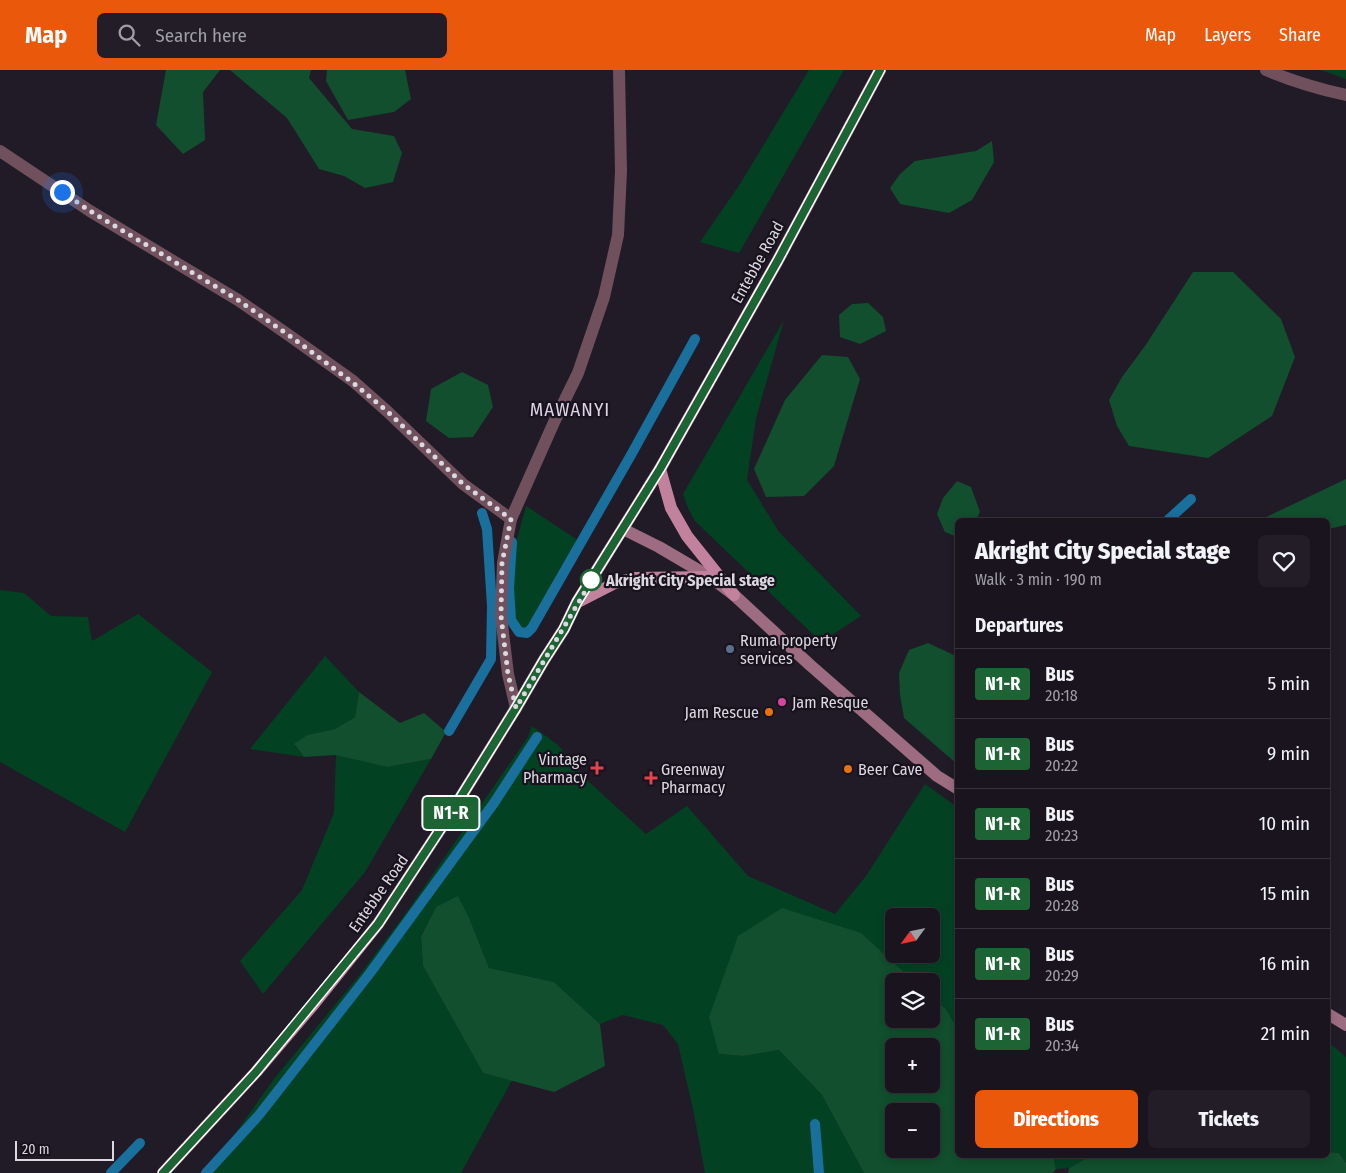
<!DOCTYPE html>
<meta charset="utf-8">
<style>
:root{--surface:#19141d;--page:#221d26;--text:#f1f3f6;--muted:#9f9ea4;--line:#37333b;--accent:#ea580c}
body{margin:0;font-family:"Fira Sans Condensed",sans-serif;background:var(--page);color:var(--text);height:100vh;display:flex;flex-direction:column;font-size:19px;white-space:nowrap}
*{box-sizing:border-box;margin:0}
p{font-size:16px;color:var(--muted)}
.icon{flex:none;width:28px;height:28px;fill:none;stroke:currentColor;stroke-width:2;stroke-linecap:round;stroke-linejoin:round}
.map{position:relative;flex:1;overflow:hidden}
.drawer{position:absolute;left:955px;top:448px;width:375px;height:640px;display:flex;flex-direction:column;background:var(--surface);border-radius:8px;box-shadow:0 2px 8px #0003,0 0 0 1px var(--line)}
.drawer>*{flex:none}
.badge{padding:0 10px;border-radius:4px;font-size:18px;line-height:32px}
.needle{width:32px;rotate:237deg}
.tools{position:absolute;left:885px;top:838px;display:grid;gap:10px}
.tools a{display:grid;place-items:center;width:55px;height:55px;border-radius:8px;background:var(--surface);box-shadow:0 2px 8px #0003,0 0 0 1px var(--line);font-size:25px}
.scale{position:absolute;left:15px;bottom:12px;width:99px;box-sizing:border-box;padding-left:5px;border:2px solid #dbd8e0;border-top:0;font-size:14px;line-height:18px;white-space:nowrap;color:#dbd8e0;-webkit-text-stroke:4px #18121e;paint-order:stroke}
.you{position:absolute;width:25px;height:25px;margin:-12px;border:4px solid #fff;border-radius:50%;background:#1a73e8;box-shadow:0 0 0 8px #1a73e833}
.map>.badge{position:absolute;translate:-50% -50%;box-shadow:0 0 0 2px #fff}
h2{padding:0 20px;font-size:19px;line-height:45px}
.round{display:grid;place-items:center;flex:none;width:52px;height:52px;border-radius:8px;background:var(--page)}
.headline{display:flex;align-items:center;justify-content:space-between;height:85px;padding:0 20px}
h1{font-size:24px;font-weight:800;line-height:38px}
.primary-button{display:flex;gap:10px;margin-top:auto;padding:10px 20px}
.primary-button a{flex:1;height:58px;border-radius:8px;background:var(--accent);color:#fff;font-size:20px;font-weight:800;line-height:58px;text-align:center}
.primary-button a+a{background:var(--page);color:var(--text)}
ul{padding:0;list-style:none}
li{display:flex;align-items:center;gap:15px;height:70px;padding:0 20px;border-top:1px solid var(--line)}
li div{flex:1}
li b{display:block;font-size:19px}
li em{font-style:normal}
li .badge{min-width:55px;font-weight:700;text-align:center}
header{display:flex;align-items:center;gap:30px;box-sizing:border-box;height:70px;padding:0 25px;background:var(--accent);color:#fff}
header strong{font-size:24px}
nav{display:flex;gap:28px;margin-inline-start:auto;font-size:18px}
.search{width:350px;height:45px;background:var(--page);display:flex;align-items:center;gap:12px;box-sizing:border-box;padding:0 18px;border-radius:8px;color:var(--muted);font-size:19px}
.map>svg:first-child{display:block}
.green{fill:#024223;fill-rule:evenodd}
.forest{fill:#114f2e;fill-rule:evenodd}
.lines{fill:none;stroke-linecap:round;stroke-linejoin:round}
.stream{stroke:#19709c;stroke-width:10}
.street{stroke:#70505d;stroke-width:12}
.secondary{stroke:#9e6c81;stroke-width:12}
.primary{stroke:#c2819c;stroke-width:12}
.line-casing{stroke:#fff;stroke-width:11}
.line{stroke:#1d6434;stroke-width:8}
.walk{stroke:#dbd8e0;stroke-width:5;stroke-dasharray:0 9}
.stop-dot{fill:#fff;stroke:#1d6434;stroke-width:2.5}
.service-dot{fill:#5c6f8a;stroke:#18121e;stroke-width:2}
.hotel-dot{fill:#d1479c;stroke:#18121e;stroke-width:2}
.food-dot{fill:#e8710a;stroke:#18121e;stroke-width:2}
.health-dot{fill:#e0444e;stroke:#18121e;stroke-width:2}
.labels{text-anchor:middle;stroke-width:4.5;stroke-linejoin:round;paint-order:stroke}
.street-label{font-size:16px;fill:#dbd8e0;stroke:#18121e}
.stop-label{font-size:16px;font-weight:bold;fill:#dbd8e0;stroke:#18121e;text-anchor:start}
.poi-label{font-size:16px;fill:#dbd8e0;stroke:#18121e;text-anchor:start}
.quarter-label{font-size:19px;letter-spacing:1px;fill:#dcd4e5;stroke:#18121e}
</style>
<header>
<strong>Map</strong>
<div class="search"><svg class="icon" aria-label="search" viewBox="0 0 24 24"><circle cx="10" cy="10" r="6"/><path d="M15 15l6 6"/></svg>Search here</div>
<nav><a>Map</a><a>Layers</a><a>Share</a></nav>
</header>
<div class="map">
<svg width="1346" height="1103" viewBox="0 0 1346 1103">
<rect width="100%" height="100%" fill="#211b27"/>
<g class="green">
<polygon points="809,0 844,0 739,183 700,172 740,114"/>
<polygon points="1321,0 1346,0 1346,9"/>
<polygon points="784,250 756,348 747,410 779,462 861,546 821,572 695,451 688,438 683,424"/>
<polygon points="526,436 579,471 547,525 529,561 519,560 511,546 516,473"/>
<polygon points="0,520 24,523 51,546 88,547 92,571 138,544 212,602 125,762 0,692"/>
<polygon points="325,586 359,622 355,647 335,659 307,665 294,675 304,687 250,679"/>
<path d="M532,656L558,675L589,712L646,764L687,736L748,806L835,844L866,806L925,714L957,737V958L946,939L931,927V911H914L861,863L719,984L743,986L779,980L822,1025L864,1103H705L693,1039L678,974L663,955L623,945L600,954L554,912L489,898L470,850L436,837L421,865L423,896L483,1003L512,1010L461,1103H207L274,1009L358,907L406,843L528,667ZM894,846H931V884H894Z"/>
<polygon points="336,684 387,697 431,689 365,802 263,924 240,891 302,820 334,743"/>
<polygon points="1328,972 1346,987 1346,1093 1339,1083 1328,1082"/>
<polygon points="1053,1085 1092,1085 1069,1098 1056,1099"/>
</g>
<g class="forest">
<polygon points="166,0 220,0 203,22 205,70 183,84 156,55"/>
<polygon points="230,0 311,0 309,8 352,59 394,66 402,83 393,112 365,118 344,106 319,99 287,48"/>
<polygon points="327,0 405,0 411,29 394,42 348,50 326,11"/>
<polygon points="992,71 994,92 972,130 949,143 900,134 890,118 900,104 915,91 976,81"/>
<polygon points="1193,202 1233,202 1281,249 1295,287 1272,346 1208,388 1129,376 1117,356 1109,330 1122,307 1145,276"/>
<polygon points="868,233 883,247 886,261 860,274 840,267 839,245 852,234"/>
<polygon points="822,285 848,287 860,309 834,396 804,426 766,427 754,399 785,330"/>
<polygon points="462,302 488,315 493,337 473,367 449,368 426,351 431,319"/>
<polygon points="1346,409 1346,455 1328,459 1328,450 1260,450"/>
<polygon points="957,411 971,417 980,442 976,450 958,450 957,467 945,462 937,444 943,428"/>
<polygon points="928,573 956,586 957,588 957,694 904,648 900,625 899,603 909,580"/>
<polygon points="359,622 400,653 424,643 446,662 431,689 387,697 336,685 304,687 294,674 307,665 335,659 355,647"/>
<polygon points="458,826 470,850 489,898 554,912 600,954 605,996 554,1022 483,1003 423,896 421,866 436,837"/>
<path d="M782,838L861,863L914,911H894V949H931V927L946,939L957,958L958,1085H1053L1056,1099L1053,1103H864L822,1025L779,980L743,986L719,984L709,947L738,866ZM894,976H931V1014H894ZM894,1041H931V1079H894Z"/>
<polygon points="1328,1082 1339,1083 1346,1093 1346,1103 1068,1103 1069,1098 1092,1085 1328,1085"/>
</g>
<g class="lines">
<g class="stream">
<polyline points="1168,450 1191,429"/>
<polyline points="512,472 509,518 511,550 519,562 527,563 532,558 631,385 695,269"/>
<polyline points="449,661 491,589 492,536 487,459 482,443"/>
<polyline points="815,1054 819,1103"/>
<polyline points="111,1103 140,1073"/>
<polyline points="206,1103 259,1045 370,903 494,733 537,667"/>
</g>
<g class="street">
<path d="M1266,0C1292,11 1319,19 1346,25"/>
<polyline points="0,81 90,141 238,230 290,266 353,311 388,342 463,414 511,449 503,493 501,546 508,604 516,638"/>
<polyline points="511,449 555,350 578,303 604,227 618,165 621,101 619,0"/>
</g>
<g class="secondary">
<polyline points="623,459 659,477 710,507 734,525 810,595 937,706 958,719"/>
<polyline points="1328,944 1346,955"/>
</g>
<g class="primary">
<polyline points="660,399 671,438 687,466 734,525"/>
<polyline points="578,532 615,513 635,508 710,507"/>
<polyline points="163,1103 256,1002 313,935 378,854 449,746 516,638 544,590 564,559 577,532 660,399 778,190 880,0"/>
</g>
</g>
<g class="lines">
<g class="line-casing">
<polyline id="line" points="163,1103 256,1002 378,854 449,746 516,638 544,590 564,559 577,532 660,399 778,190 880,0"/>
</g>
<use href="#line" class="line"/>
<polyline class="walk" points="62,122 90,141 238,230 290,266 352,312 388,342 463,414 511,449 502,493 501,546 508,604 516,638 596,503 591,510"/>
</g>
<circle class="stop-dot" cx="591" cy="510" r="10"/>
<circle class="service-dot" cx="730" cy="579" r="5"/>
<circle class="hotel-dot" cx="782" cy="632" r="5"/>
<g class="food-dot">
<circle cx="769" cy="642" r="5"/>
<circle cx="848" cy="699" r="5"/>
</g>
<g class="health-dot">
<path d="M594.5 690.5h5v5h5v5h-5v5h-5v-5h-5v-5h5z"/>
<path d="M648.5 700.5h5v5h5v5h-5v5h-5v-5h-5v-5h5z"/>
</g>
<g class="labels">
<g class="street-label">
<text transform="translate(757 192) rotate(-61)" y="6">Entebbe Road</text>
<text transform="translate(378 823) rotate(-55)" y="6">Entebbe Road</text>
</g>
<g class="stop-label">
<text x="606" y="516">Akright City Special stage</text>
</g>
<g class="poi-label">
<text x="740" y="576">Ruma property<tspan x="740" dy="18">services</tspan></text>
<text x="792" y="638">Jam Resque</text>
<text x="759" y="648" text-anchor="end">Jam Rescue</text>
<text x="587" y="695" text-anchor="end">Vintage<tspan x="587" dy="18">Pharmacy</tspan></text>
<text x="661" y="705">Greenway<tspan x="661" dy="18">Pharmacy</tspan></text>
<text x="858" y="705">Beer Cave</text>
</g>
<g class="quarter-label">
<text x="570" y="346">MAWANYI</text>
</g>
</g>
</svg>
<div class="tools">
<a><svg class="needle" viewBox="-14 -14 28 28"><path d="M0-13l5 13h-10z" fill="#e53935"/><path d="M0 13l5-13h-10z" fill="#9f9ea4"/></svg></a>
<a><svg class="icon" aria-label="layers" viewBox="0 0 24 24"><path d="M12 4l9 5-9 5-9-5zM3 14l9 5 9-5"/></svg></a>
<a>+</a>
<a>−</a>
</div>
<div class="scale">20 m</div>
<div class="you" style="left:62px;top:122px"></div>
<b class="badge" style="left:451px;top:743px;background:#1d6434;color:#fff">N1-R</b>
<section class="drawer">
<div class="headline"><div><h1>Akright City Special stage</h1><p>Walk · 3 min · 190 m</p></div><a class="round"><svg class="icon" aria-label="heart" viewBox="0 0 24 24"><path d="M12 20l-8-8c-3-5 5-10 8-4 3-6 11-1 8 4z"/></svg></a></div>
<h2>Departures</h2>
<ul>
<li><span class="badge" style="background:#1d6434;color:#fff">N1-R</span><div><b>Bus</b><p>20:18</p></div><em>5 min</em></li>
<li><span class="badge" style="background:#1d6434;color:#fff">N1-R</span><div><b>Bus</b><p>20:22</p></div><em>9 min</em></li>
<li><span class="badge" style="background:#1d6434;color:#fff">N1-R</span><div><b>Bus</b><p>20:23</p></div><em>10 min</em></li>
<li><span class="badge" style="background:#1d6434;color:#fff">N1-R</span><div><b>Bus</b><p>20:28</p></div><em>15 min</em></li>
<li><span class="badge" style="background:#1d6434;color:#fff">N1-R</span><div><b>Bus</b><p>20:29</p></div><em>16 min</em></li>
<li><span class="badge" style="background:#1d6434;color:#fff">N1-R</span><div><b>Bus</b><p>20:34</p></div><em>21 min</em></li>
</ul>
<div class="primary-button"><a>Directions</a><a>Tickets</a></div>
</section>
</div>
